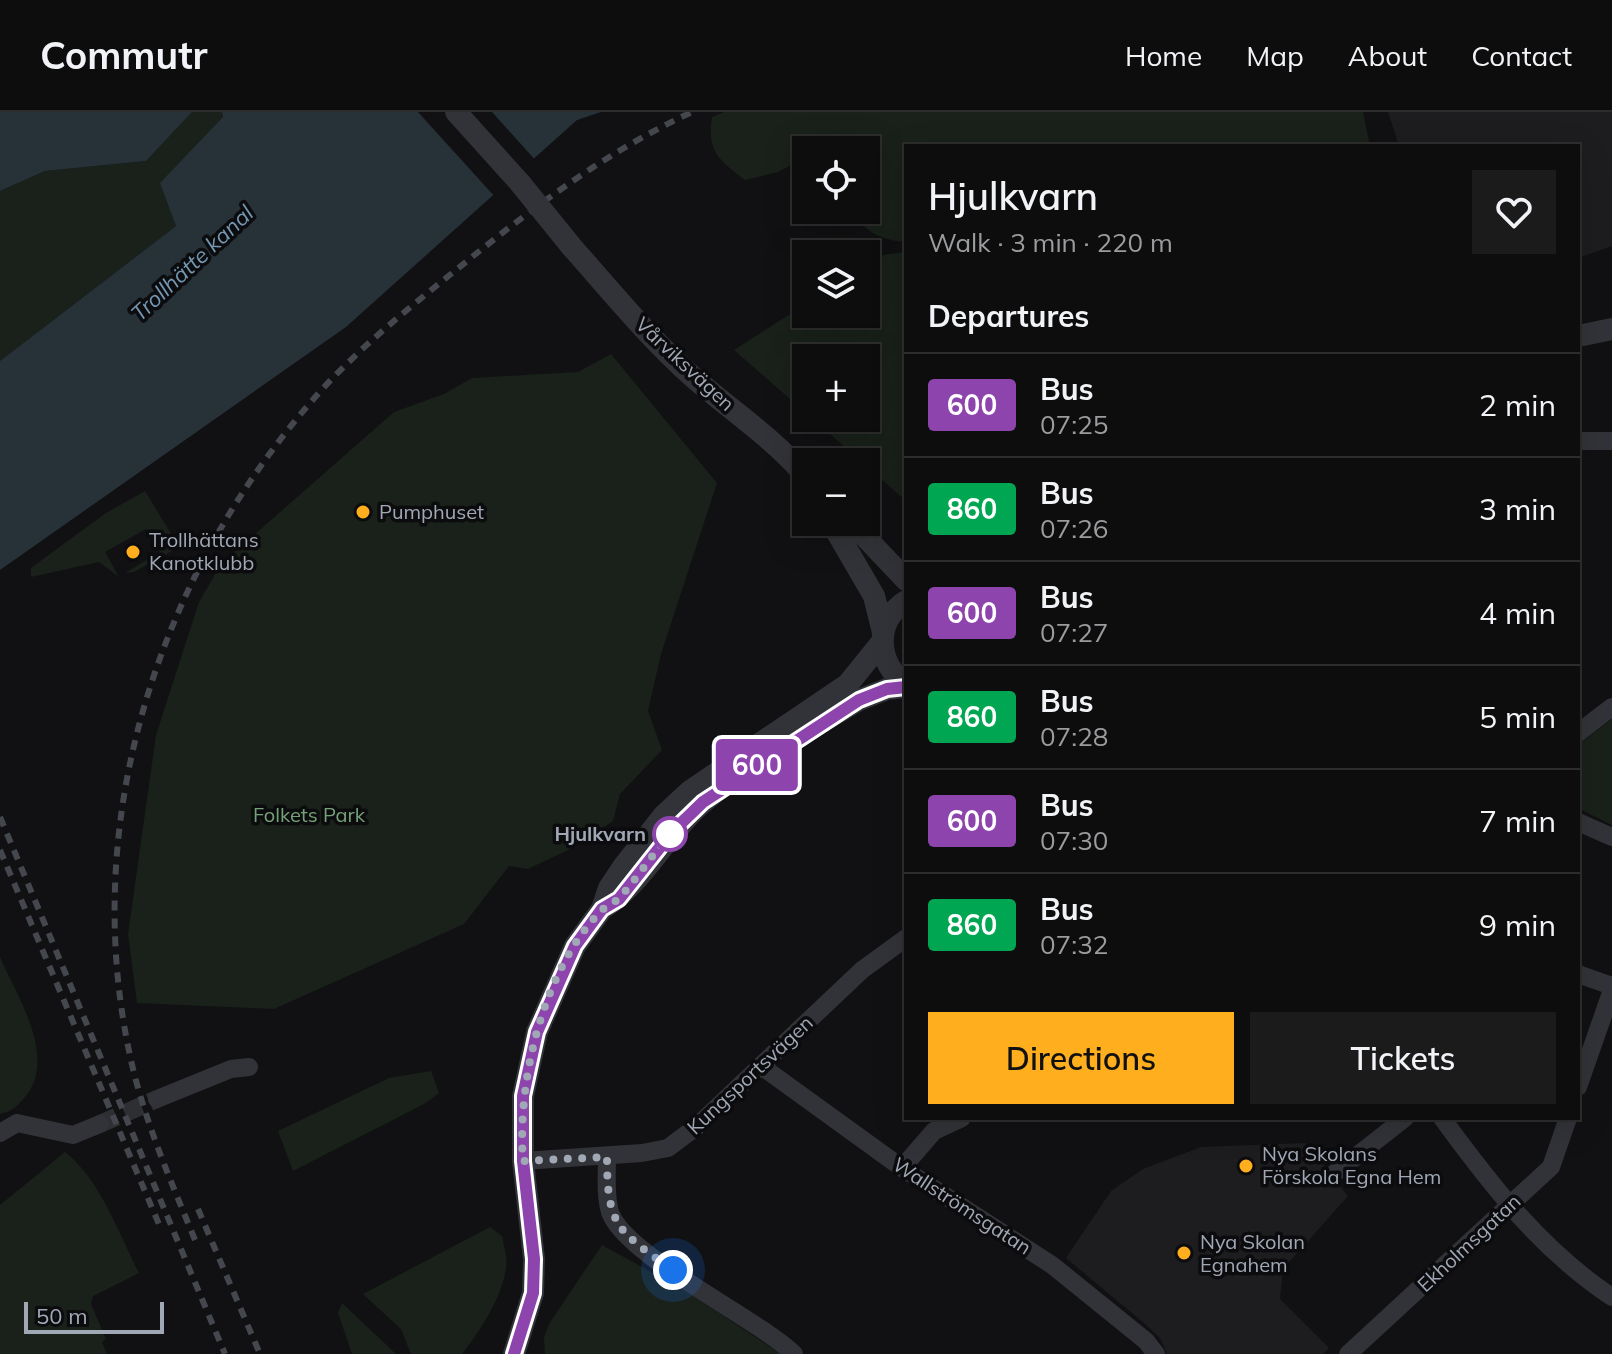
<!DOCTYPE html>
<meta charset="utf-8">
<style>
:root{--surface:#0d0d0e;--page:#1b1b1c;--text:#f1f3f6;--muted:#9a9c9e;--line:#2d2d2e;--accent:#ffae1d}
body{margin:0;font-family:Mulish,sans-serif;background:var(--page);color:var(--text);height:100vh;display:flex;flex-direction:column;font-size:30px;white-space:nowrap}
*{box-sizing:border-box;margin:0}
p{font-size:26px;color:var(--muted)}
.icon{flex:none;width:44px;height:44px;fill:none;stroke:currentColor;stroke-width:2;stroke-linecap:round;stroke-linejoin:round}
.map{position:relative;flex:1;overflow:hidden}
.panel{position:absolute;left:904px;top:32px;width:676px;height:976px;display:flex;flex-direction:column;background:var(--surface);border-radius:0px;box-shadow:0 8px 32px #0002,0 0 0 2px var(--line)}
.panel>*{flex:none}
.badge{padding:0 16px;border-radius:6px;font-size:28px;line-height:52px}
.fabs{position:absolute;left:792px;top:24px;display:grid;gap:16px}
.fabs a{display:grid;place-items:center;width:88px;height:88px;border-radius:0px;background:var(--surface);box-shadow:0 8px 32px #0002,0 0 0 2px var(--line);font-size:40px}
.scale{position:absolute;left:24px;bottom:20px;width:140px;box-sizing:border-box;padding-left:8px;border:4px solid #a1a8b5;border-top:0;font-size:22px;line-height:28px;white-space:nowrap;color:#a1a8b5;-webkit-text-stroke:6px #0c0c0e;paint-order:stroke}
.you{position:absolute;width:40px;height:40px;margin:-20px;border:6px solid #fff;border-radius:50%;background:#1a73e8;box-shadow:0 0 0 12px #1a73e833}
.map>.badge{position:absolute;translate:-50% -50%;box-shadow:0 0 0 4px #fff}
h2{padding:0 24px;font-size:30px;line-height:72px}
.round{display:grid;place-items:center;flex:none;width:84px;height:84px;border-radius:0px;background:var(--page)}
.summary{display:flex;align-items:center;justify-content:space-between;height:136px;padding:0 24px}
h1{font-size:38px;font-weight:600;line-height:60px}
.primary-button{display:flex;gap:16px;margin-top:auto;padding:16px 24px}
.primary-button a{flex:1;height:92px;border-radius:0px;background:var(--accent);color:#111;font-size:32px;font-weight:600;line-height:92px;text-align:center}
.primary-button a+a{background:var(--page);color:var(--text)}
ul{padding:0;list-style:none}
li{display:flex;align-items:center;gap:24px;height:104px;padding:0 24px;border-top:2px solid var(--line)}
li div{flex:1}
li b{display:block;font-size:30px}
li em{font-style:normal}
li .badge{min-width:88px;font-weight:700;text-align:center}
header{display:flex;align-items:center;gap:48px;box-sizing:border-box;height:112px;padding:0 40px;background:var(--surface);border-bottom:2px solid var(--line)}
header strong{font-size:38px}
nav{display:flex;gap:44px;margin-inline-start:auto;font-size:28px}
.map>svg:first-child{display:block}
.built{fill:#1d1d20}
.green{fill:#19211a}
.water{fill:#273138}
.pier{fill:#111113}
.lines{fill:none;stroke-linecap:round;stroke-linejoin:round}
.minor-tunnel{stroke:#2e2f33;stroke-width:18;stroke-dasharray:18 9;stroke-linecap:butt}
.minor{stroke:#323338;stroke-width:18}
.tertiary{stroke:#323338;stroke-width:22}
.rail{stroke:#45474e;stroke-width:6;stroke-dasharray:10 8;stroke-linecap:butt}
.tertiary-bridge{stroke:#323338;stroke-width:22}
.line-casing{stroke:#fff;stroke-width:18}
.line{stroke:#8e44ad;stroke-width:12}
.walk{stroke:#a1a8b5;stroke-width:8;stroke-dasharray:0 14.4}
.poi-dot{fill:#ffae1d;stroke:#0c0c0e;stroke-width:3}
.stop-dot{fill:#fff;stroke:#8e44ad;stroke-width:4}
.labels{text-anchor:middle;stroke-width:7;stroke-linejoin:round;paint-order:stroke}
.street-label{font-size:20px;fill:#a1a8b5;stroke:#0c0c0e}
.poi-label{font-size:20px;fill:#a1a8b5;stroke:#0c0c0e;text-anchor:start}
.park-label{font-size:20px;fill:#76a278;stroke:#0c0c0e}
.stop-label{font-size:20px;font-weight:bold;fill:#a1a8b5;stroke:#0c0c0e;text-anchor:end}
.water-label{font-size:22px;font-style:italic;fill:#7498b4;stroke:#0c0c0e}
</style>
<header>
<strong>Commutr</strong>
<nav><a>Home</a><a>Map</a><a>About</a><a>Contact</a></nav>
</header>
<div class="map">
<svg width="1612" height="1242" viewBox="0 0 1612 1242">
<rect width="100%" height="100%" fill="#111113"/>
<g class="built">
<polygon points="1388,0 1612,0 1612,134 1578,146 1578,34 1399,34"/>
<polygon points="1306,1031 1348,1084 1283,1157 1280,1187 1329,1236 1323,1242 1167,1242 1160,1226 1145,1212 1066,1146 1111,1079 1143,1057 1201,1035"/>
</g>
<g class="green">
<polygon points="192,0 222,0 223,5 172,101 176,114 0,249 0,79 45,59 146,49"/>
<path d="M724,0H1363L1370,34H906V130C881,128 864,120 851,98H866V38H806V45L778,60L745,68C718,47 707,40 712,5Z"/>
<polygon points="906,140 906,389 812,306 866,306 866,246 806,246 806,301 734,238 806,192 806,202 866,202 866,154 883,143"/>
<polygon points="611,242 717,371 661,542 648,599 662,638 620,682 613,709 570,737 528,757 509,754 464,812 274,897 137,891 128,822 156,623 199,490 221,452 394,300 444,282 472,266 578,260"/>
<polygon points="145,379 179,435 134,460 125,461 160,440 146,417 105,440 119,465 99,450 31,465 31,456 106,401"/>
<polygon points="1612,607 1612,713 1578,696 1578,633"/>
<path d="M0,845C17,884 58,946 25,985C16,995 13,999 0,1002Z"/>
<polygon points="431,959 439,981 424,992 293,1059 278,1019 389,966"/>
<path d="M65,1040C100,1067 119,1122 139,1161L93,1184L91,1192L106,1227L102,1230L107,1242H0V1093Z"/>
<path d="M490,1115L502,1124C504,1134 508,1147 506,1156C502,1186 480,1219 462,1242H411L401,1217L363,1182Z"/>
<polygon points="602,1133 684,1178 781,1242 545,1242 544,1226 549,1212"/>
<polygon points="342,1191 396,1242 352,1242 338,1201"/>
</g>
<g class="water">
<polygon points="0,0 192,0 146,49 45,59 0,79"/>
<polygon points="222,0 601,0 577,8 346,215 0,458 0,249 176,114 160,71 223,5"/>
</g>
<polygon class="pier" points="418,0 492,0 537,50 496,86"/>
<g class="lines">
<polyline class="minor-tunnel" points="100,1012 157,987"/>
<g class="minor">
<polyline points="1578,329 1612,329"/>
<polyline points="1578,621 1612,595"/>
<polyline points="1578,710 1612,725"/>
<polyline points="1578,862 1612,874"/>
<polyline points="761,954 902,1056 1052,1153 1146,1229 1156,1242"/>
<polyline points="1578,975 1612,878"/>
<polyline points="157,987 231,957 249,955"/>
<path d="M1442,1006C1491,1073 1542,1139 1612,1185"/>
<polyline points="0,1021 17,1011 73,1023 100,1012"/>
<path d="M607,1045C607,1062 605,1083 610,1100C624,1143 757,1206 794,1242"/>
<polyline points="523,1049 642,1041 668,1036 696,1015 862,858 906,826"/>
<polyline points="902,1056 934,1019 962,1006"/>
<polyline points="1331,1064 1405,1006"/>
<polyline points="1348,1242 1551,1055 1568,1006"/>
</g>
<g class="tertiary">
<polyline points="456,0 520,71"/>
<path d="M571,134C611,179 649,226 694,266C732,299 773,326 806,364"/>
<polyline points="1578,224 1612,217"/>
<polyline points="831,410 874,484 883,520"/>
<polyline points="851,410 906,468"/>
<path d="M906,489C874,509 876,552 906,572"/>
<path d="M603,796C640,775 666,723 700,693C746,652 806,619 859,588L887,577L906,575"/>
<polyline points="514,1242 533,1181 534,1147 523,1049 523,984 537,920 575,834 602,797 609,776 623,755 664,703 690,679 848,572 882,530"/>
</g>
<g class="rail">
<polyline points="0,705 225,1242"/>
<polyline points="0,738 161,1117"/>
<polyline points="198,1097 260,1242"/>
<path d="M195,1128C173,1074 150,1022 135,965C74,723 154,467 317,283C357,238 404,200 451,162C526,101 603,41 692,0"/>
</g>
<polyline class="tertiary-bridge" points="520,71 571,134"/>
</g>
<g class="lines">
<g class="line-casing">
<polyline id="line" points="514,1242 533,1181 534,1147 523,1049 523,984 537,920 575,834 602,797 619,787 672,720 703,690 859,588 887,577 906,575"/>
</g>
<use href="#line" class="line"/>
<path class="walk" d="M670,722C659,733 637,767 620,785C615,791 606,793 601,799C543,858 517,969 523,1049L607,1045C607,1115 618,1119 673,1158"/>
</g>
<g class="poi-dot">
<circle cx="363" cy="400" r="8"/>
<circle cx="133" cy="440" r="8"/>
<circle cx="1246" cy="1054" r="8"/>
<circle cx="1184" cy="1141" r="8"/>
</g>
<circle class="stop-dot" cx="670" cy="722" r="16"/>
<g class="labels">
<g class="street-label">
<text transform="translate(685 252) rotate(43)" y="7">Vårviksvägen</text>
<text transform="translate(750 963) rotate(-43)" y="7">Kungsportsvägen</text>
<text transform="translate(962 1094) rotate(33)" y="7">Wallströmsgatan</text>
<text transform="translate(1469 1131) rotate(-43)" y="7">Ekholmsgatan</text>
</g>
<g class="poi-label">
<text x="379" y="407">Pumphuset</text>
<text x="149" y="435">Trollhättans<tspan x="149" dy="23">Kanotklubb</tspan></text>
<text x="1262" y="1049">Nya Skolans<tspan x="1262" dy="23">Förskola Egna Hem</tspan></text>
<text x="1200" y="1137">Nya Skolan<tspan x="1200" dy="23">Egnahem</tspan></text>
</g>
<g class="park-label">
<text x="309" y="710">Folkets Park</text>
</g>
<g class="stop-label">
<text x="646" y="729">Hjulkvarn</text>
</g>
<g class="water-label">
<text transform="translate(192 151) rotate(-43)" y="8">Trollhätte kanal</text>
</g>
</g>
</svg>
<div class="fabs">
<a><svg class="icon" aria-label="locate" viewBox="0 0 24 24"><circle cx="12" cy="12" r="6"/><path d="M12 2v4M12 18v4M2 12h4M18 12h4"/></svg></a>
<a><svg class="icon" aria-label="layers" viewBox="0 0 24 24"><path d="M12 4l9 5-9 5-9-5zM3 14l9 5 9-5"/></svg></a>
<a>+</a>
<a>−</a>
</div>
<div class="scale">50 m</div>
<div class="you" style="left:673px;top:1158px"></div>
<b class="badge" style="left:757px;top:653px;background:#8e44ad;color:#fff">600</b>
<section class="panel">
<div class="summary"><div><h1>Hjulkvarn</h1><p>Walk · 3 min · 220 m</p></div><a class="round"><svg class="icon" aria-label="heart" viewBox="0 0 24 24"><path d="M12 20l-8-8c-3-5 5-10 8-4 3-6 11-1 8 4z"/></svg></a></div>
<h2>Departures</h2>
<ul>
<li><span class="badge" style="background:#8e44ad;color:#fff">600</span><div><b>Bus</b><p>07:25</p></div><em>2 min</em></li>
<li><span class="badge" style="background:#00a651;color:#fff">860</span><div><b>Bus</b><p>07:26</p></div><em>3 min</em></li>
<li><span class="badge" style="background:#8e44ad;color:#fff">600</span><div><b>Bus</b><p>07:27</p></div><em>4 min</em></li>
<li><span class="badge" style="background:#00a651;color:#fff">860</span><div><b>Bus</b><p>07:28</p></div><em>5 min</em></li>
<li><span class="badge" style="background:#8e44ad;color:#fff">600</span><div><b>Bus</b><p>07:30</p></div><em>7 min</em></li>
<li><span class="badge" style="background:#00a651;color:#fff">860</span><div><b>Bus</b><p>07:32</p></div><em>9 min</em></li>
</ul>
<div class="primary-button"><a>Directions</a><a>Tickets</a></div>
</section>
</div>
